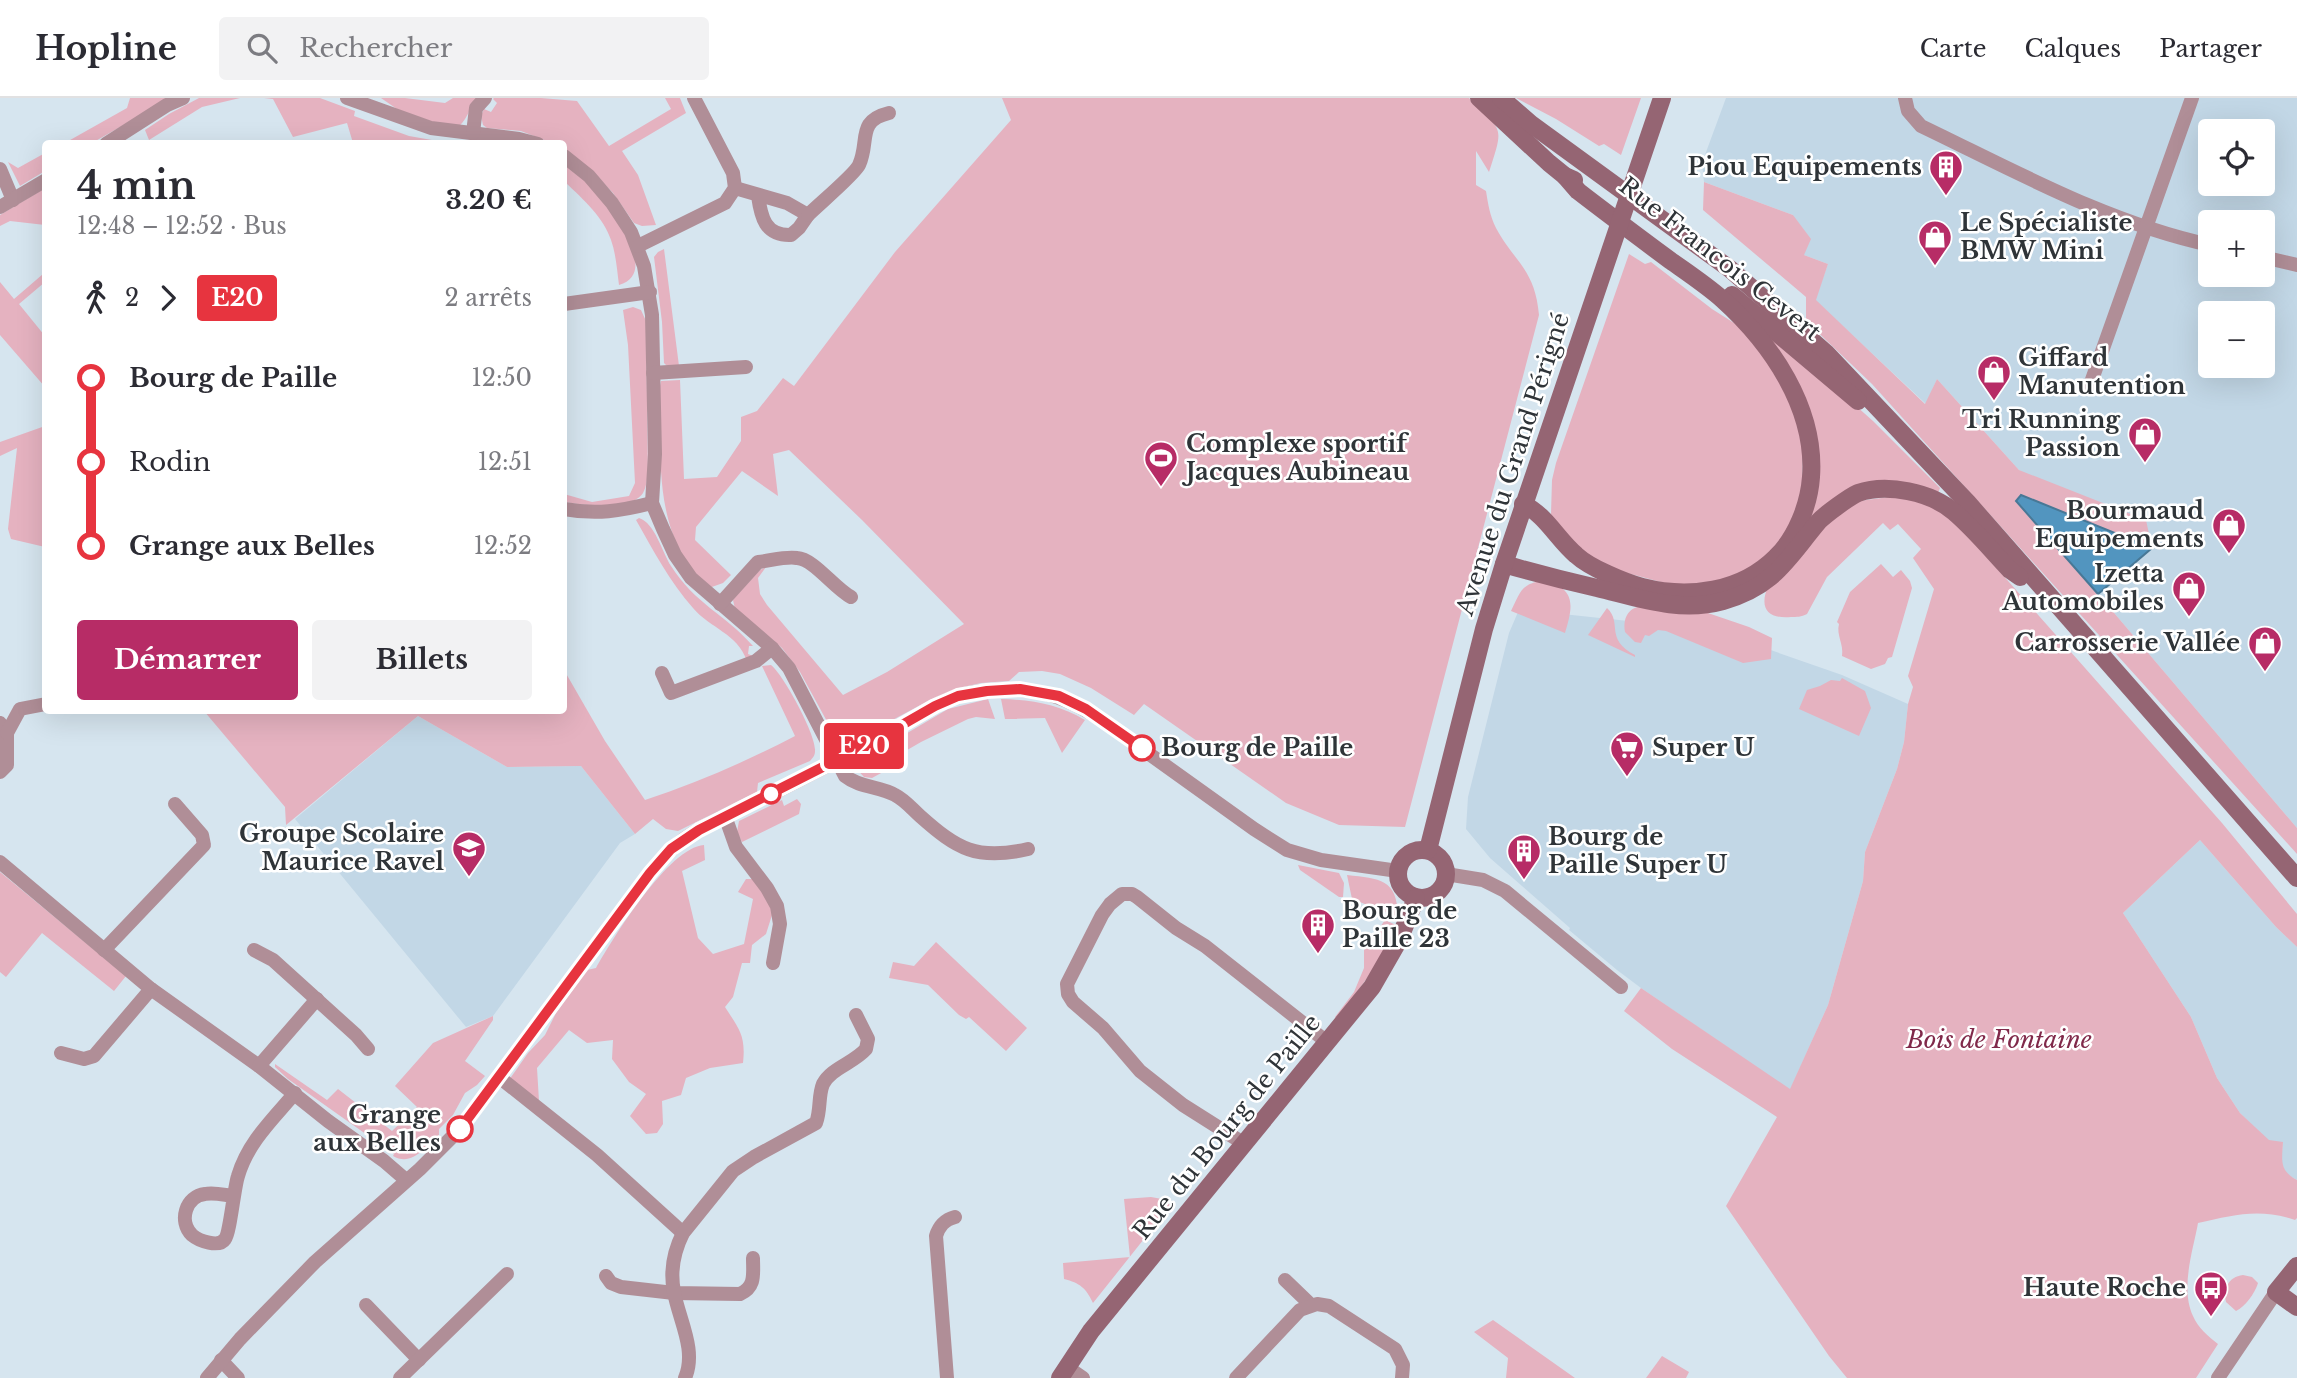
<!DOCTYPE html>
<html lang="fr">
<meta charset="utf-8">
<style>
:root{--surface:#fff;--page:#f2f2f3;--text:#2b2b33;--muted:#7c7c81;--line:#e1e1e2;--accent:#b72c66}
body{margin:0;font-family:"Libre Baskerville",serif;background:var(--page);color:var(--text);height:100vh;display:flex;flex-direction:column;font-size:26px;white-space:nowrap}
*{box-sizing:border-box;margin:0}
p{font-size:23px;color:var(--muted)}
.icon{flex:none;width:38px;height:38px;fill:none;stroke:currentColor;stroke-width:2;stroke-linecap:round;stroke-linejoin:round}
.map{position:relative;flex:1;overflow:hidden}
.panel{position:absolute;left:42px;top:42px;width:525px;height:574px;display:flex;flex-direction:column;background:var(--surface);border-radius:7px;box-shadow:0 7px 28px #0002}
.panel>*{flex:none}
.badge{padding:0 14px;border-radius:5px;font-size:24px;line-height:46px}
.controls{position:absolute;left:2198px;top:21px;display:grid;gap:14px}
.controls a{display:grid;place-items:center;width:77px;height:77px;border-radius:7px;background:var(--surface);box-shadow:0 7px 28px #0002;font-size:35px}
.map>.badge{position:absolute;translate:-50% -50%;box-shadow:0 0 0 4px #fff}
.legs{display:flex;align-items:center;gap:10px;height:77px;padding:0 35px;font-size:23px}
.legs p{margin-inline-start:auto}
.summary{display:flex;align-items:center;justify-content:space-between;height:119px;padding:0 35px}
h1{font-size:38px;font-weight:700;line-height:52px}
.action{display:flex;gap:14px;margin-top:auto;padding:14px 35px}
.action a{flex:1;height:80px;border-radius:7px;background:var(--accent);color:#fff;font-size:28px;font-weight:700;line-height:80px;text-align:center}
.action a+a{background:var(--page);color:var(--text)}
ul{padding:0 35px;list-style:none}
li{display:flex;align-items:center;gap:24px;height:84px;font-size:26px}
li i{display:grid;place-items:center;width:10px;height:100%;margin:0 9px;background:currentColor}
li i::after{content:'';width:18px;height:18px;margin:-9px;border:5px solid;border-radius:50%;background:var(--surface)}
li p{margin-inline-start:auto}
li:first-child i{background:linear-gradient(#0000 50%,currentColor 0)}
li:last-child i{background:linear-gradient(currentColor 50%,#0000 0)}
header{display:flex;align-items:center;gap:42px;box-sizing:border-box;height:98px;padding:0 35px;background:var(--surface);border-bottom:2px solid var(--line)}
header strong{font-size:33px}
nav{display:flex;gap:38px;margin-inline-start:auto;font-size:24px}
.search{width:490px;height:63px;background:var(--page);display:flex;align-items:center;gap:18px;box-sizing:border-box;padding:0 24px;border-radius:7px;color:var(--muted);font-size:26px}
.map>svg:first-child{display:block}
.built{fill:#c2d7e6;fill-rule:evenodd}
.green{fill:#e5b2c0}
.water{fill:#5295bf;stroke:#487896;stroke-width:2}
.lines{fill:none;stroke-linecap:round;stroke-linejoin:round}
.street{stroke:#b08e97;stroke-width:14}
.secondary{stroke:#956573;stroke-width:18}
.line-1-casing{stroke:#fff;stroke-width:16}
.line-1{stroke:#e7343f;stroke-width:10}
.stop-1-dot{fill:#fff;stroke:#e7343f;stroke-width:3.5}
.labels{text-anchor:middle;stroke-width:5;stroke-linejoin:round;paint-order:stroke}
.poi-label{font-size:24px;font-weight:bold;fill:#2f3438;stroke:#fff;text-anchor:end}
.street-label{font-size:24px;fill:#2f3438;stroke:#fff}
.stop-label{font-size:24px;font-weight:bold;fill:#2f3438;stroke:#fff;text-anchor:start}
.park-label{font-size:24px;font-style:italic;fill:#80294a;stroke:#fff}
</style>
<header>
<strong>Hopline</strong>
<div class="search"><svg class="icon" aria-label="search" viewBox="0 0 24 24"><circle cx="10" cy="10" r="6"/><path d="M15 15l6 6"/></svg>Rechercher</div>
<nav><a>Carte</a><a>Calques</a><a>Partager</a></nav>
</header>
<div class="map">
<svg width="2297" height="1280" viewBox="0 0 2297 1280">
<rect width="100%" height="100%" fill="#d6e5ef"/>
<g class="built">
<path d="M1726,0H2297V730L2098,496L2152,450L2019,372L1937,281L1926,306L1815,202L1828,166L1804,157L1793,117L1704,84L1702,65ZM2210,33H2263V86H2210ZM2210,124H2263V177H2210ZM2210,215H2263V268H2210Z"/>
<polygon points="1518,514 1553,515 1713,532 1842,577 1908,606 1904,644 1897,671 1865,754 1863,783 1828,907 1790,992 1641,890 1617,872 1569,832 1570,830 1490,760 1466,731 1468,699 1509,535"/>
<polygon points="418,618 507,669 581,668 635,736 620,745 493,918 466,929 295,721"/>
<polygon points="2200,742 2276,829 2297,849 2297,1082 2286,1076 2281,1063 2283,1045 2269,1043 2240,1015 2217,980 2191,919 2123,815"/>
</g>
<g class="green">
<polygon points="130,0 171,0 92,45 63,46 127,10"/>
<polygon points="199,0 240,0 202,9 149,42 145,32 169,16"/>
<polygon points="264,0 320,0 355,13 354,18 409,38 449,45 353,45 347,25 293,39 273,1"/>
<path d="M381,0H405L445,5L453,0H477C470,9 466,25 456,30L407,18Z"/>
<polygon points="494,0 541,0 577,3 609,48 671,11 665,0 680,0 686,15 622,53 638,77 656,127 642,128 634,125 613,95 592,73 564,52 564,46 552,45 521,33 487,30 483,27 481,18 484,11 491,14 497,5 493,1"/>
<path d="M1002,0H1469C1502,35 1505,25 1489,74L1476,53V87L1486,93C1488,106 1490,118 1496,130C1515,165 1535,171 1539,217L1405,729L1339,727L1286,705L1144,606L1134,617L1091,590L1060,576L1042,573L1019,574L1009,583L981,585L959,590L930,602L855,642L848,643L835,638L800,574L782,550L735,511L733,502L735,499L760,472L766,469L758,480L760,496L767,507L843,597L887,574L964,526L862,422L789,352L773,356L778,398L742,373L696,429L695,442L731,477L723,485L709,490C663,449 660,390 660,333C660,317 657,299 661,283L680,282L684,381L717,379L741,343V319L757,313L783,280L794,288L895,154L1011,22Z"/>
<polygon points="1516,0 1641,0 1621,57 1604,46 1599,48 1556,21"/>
<polygon points="45,55 45,73 20,88 8,64 18,70"/>
<path d="M564,64C570,70 578,75 585,82C602,99 665,174 619,187C617,172 616,156 611,142C604,120 583,101 566,85L564,86Z"/>
<polygon points="1704,84 1793,117 1811,141 1804,157 1828,166 1816,202 1925,306 1937,281 2019,372 2146,422 2152,450 2021,397 2016,403 2098,496 2297,730 2297,756 1872,286 1806,223 1806,199 1703,112"/>
<polygon points="45,90 45,149 44,148 45,127 10,123 0,128 0,117"/>
<polygon points="664,151 679,268 666,267 664,265 662,224 654,159 658,154"/>
<polygon points="1629,156 1645,166 1651,164 1712,211 1745,232 1770,264 1803,333 1802,405 1777,448 1754,469 1724,482 1676,488 1623,474 1583,456 1555,424 1551,416 1552,382 1556,365"/>
<polygon points="43,176 45,177 45,184 19,206 45,238 45,289 0,237 0,184 14,201"/>
<path d="M633,209L641,212L646,223L648,373C647,380 647,388 643,395C632,413 582,407 564,404V396L592,404L629,398L635,385L628,247L623,212Z"/>
<polygon points="1776,237 1873,323 1940,390 1938,395 1890,384 1807,428 1818,378 1768,243"/>
<polygon points="45,328 46,328 45,449 11,441 8,431 17,350 0,358 0,344"/>
<path d="M1897,398C1920,403 1937,410 1955,423L2222,725L2297,816V849L2276,829L2200,742L2123,815L2191,919L2217,980L2240,1015L2269,1042L2283,1044C2282,1063 2279,1072 2297,1082V1120L2295,1122C2259,1110 2234,1117 2198,1125C2193,1153 2180,1190 2193,1218C2198,1230 2208,1238 2218,1246L2196,1280H1847L1829,1258L1726,1108L1777,1019L1672,951L1624,913L1641,890L1790,991L1828,907L1863,783L1865,754L1897,671L1904,644L1908,606L1913,589L1908,578L1934,491L1913,460L1921,451L1898,426L1890,432L1883,425L1827,479L1807,516C1801,519 1797,519 1791,519C1767,521 1759,510 1768,488L1824,426L1859,403Z"/>
<path d="M639,420C655,425 662,454 671,468C695,506 726,517 753,548H749L748,556L753,558L747,563C737,535 711,531 693,510C670,484 653,452 636,422Z"/>
<path d="M1881,466L1893,479L1901,472L1910,483L1912,490L1892,559L1888,560L1885,566L1871,571L1842,558C1844,546 1836,537 1839,526L1837,524L1850,494Z"/>
<path d="M1543,483C1577,490 1573,508 1565,535L1511,513C1520,495 1521,485 1543,483Z"/>
<path d="M1642,508L1705,514L1749,529L1772,540L1771,561L1743,565L1666,533L1658,532L1649,538L1645,537L1641,545L1635,544L1625,534C1623,521 1627,510 1642,508Z"/>
<path d="M1607,510C1623,525 1604,541 1635,557V559L1588,537Z"/>
<path d="M771,567C783,576 817,638 815,653C815,658 813,659 810,663L758,685L757,694L678,733L666,731L653,721L635,736L581,668L507,669L418,618L286,727L285,709L204,613L564,612V572L605,643L645,702C697,685 747,663 795,638L762,568Z"/>
<polygon points="1842,580 1865,593 1871,610 1859,638 1799,611 1807,592 1820,588 1831,582 1840,583"/>
<polygon points="988,601 995,621 976,619 968,621 921,644 878,669 883,674 872,680 864,679 853,667 948,611"/>
<path d="M1001,601C1033,602 1058,606 1085,622L1062,655L1045,620L1005,621Z"/>
<polygon points="797,701 801,706 799,716 742,744 737,734 739,723 782,702 784,708"/>
<path d="M704,747L705,762L682,773L698,840L713,856L744,846L753,801L738,794L746,781H752L770,801L772,817L766,836L752,847L750,865H742L733,899L725,909C739,931 746,937 743,965L710,970L686,980L681,997L662,1003L663,1026L657,1035L646,1036L630,1018L646,996L629,984L612,961L613,942L587,945L569,932L537,970L539,1003L509,982L528,955L545,937L556,915L587,872L596,870C613,840 669,749 704,747Z"/>
<polygon points="1298,767 1339,775 1344,785 1343,799 1339,799 1300,772"/>
<polygon points="0,774 126,878 114,893 42,835 6,879 0,874"/>
<path d="M1347,777C1380,781 1397,780 1398,819L1352,801Z"/>
<path d="M1385,822L1396,827C1383,862 1360,891 1336,920L1335,919L1354,894L1364,870V852Z"/>
<polygon points="936,844 1027,930 1006,953 969,919 966,921 959,917 928,887 889,880 893,864 914,868"/>
<path d="M493,918V922L465,963L485,978L477,987L465,995L453,1017L439,1031V1037C425,1049 412,1069 393,1058L394,1056L288,981L275,969V966L327,1002L338,991L392,1033L417,1009L395,988L433,945Z"/>
<path d="M1151,1099L1162,1101L1171,1107L1093,1205C1086,1190 1080,1185 1064,1181L1063,1165L1130,1159L1124,1101Z"/>
<path d="M2243,1177L2252,1179L2258,1185C2255,1195 2245,1209 2236,1213L2226,1204C2223,1191 2228,1179 2243,1177Z"/>
<polygon points="1493,1222 1575,1280 1506,1280 1508,1260 1474,1234"/>
<polygon points="1662,1258 1689,1274 1686,1280 1646,1280"/>
</g>
<polygon class="water" points="2021,397 2152,450 2098,496 2016,403"/>
<g class="lines">
<g class="street">
<polyline points="347,0 431,30 519,41 538,46"/>
<path d="M1905,0L1908,13L1921,28C2015,73 2108,125 2210,147"/>
<polyline points="473,35 476,10 485,0"/>
<polyline points="106,46 167,7 183,0"/>
<path d="M564,58L589,78L612,105L631,134L644,168L652,217L655,356L652,405L663,431L675,457L691,480L772,550L789,570L845,678C860,690 879,688 895,697C905,702 912,711 920,718C957,751 977,763 1028,751"/>
<polyline points="0,71 13,102"/>
<path d="M735,90L787,105L808,117L799,130L791,137C765,138 761,119 758,98"/>
<polyline points="0,109 46,82"/>
<path d="M808,117C818,107 855,76 859,67C870,43 856,23 889,15"/>
<polyline points="638,148 725,105 735,90 733,75 694,0"/>
<polyline points="2263,159 2297,167"/>
<polyline points="564,206 650,194"/>
<polyline points="653,275 746,269"/>
<polyline points="2089,290 2192,0"/>
<path d="M564,411C597,417 620,413 652,405"/>
<path d="M720,506L758,464C770,463 785,458 797,460C814,461 834,490 851,499"/>
<polyline points="662,575 671,595 756,563 772,550"/>
<polyline points="0,625 7,635 7,667 0,674"/>
<polyline points="7,635 20,611 46,606"/>
<polyline points="725,718 736,749 767,790 777,808 780,826 773,865"/>
<polyline points="0,764 151,891 259,968 328,1023 384,1063 406,1082"/>
<polyline points="1446,776 1483,782 1505,793 1621,889"/>
<polyline points="104,852 204,747 202,737 175,706"/>
<polyline points="254,852 273,862 356,937 368,951"/>
<polyline points="61,955 84,961 94,958 151,891"/>
<polyline points="259,968 317,901"/>
<polyline points="499,979 597,1057 683,1135"/>
<polyline points="1243,1045 1183,1007 1140,973 1103,930 1073,904 1068,896 1067,886 1102,817 1110,806 1122,796 1132,796 1137,799 1176,830 1205,848 1327,944"/>
<path d="M232,1098C224,1097 214,1094 205,1096C186,1098 178,1123 192,1137C199,1143 219,1150 225,1141C230,1135 234,1090 238,1078C248,1044 273,1021 295,995"/>
<path d="M606,1178L611,1185L621,1189L674,1195L740,1196C756,1189 753,1176 753,1160"/>
<polyline points="1285,1182 1311,1207"/>
<polyline points="366,1207 419,1262"/>
<polyline points="221,1262 238,1280"/>
<polyline points="1067,1269 1083,1280"/>
<path d="M207,1280L240,1241L315,1164L420,1071L462,1029L650,775C661,763 671,750 684,741C710,723 741,710 770,697C803,680 837,663 870,646C904,628 936,600 975,594C1028,586 1062,595 1106,625L1254,731L1287,752L1321,762L1398,773"/>
<polyline points="400,1280 507,1176"/>
<path d="M685,1280C697,1252 679,1222 674,1194C670,1174 674,1153 683,1135L733,1073L754,1059L816,1025C821,1012 818,998 823,986C831,970 854,965 866,951L868,941L856,917"/>
<path d="M947,1280L936,1138C939,1128 944,1122 955,1119"/>
<polyline points="1236,1280 1300,1212 1317,1206 1329,1208 1395,1251 1403,1267 1402,1280"/>
<polyline points="2218,1280 2276,1194"/>
</g>
<g class="secondary">
<polyline points="1479,0 1549,65 1565,78 1574,82"/>
<polyline points="1501,0 1531,26 1730,171 1826,255 1968,405 2297,780"/>
<polyline points="1732,197 1858,303"/>
<path d="M1523,406C1546,417 1557,441 1576,457C1590,470 1624,484 1642,489C1689,501 1741,494 1776,459C1796,440 1809,407 1811,379C1816,310 1771,245 1722,201C1706,187 1688,175 1671,163C1640,140 1609,117 1578,93L1565,78"/>
<path d="M1504,466C1535,475 1566,483 1597,490C1639,500 1680,515 1723,503C1775,488 1787,461 1819,423C1826,416 1849,399 1858,395C1887,385 1931,394 1954,414C1974,431 1992,453 2010,472L2020,479"/>
<circle cx="1422" cy="776" r="24"/>
<polyline points="1428,752 1484,531 1504,466 1662,0"/>
<polyline points="2297,1168 2276,1194 2297,1209"/>
<polyline points="1060,1280 1091,1233 1372,889 1399,842 1416,800"/>
</g>
</g>
<g class="lines">
<g class="line-1-casing">
<polyline id="line-1" points="460,1031 650,775 671,751 699,732 874,643 935,608 958,598 987,593 1020,591 1059,598 1086,611 1142,650"/>
</g>
<use href="#line-1" class="line-1"/>
</g>
<defs>
<g id="building-pin" transform="scale(1.75)"><path d="M0 17L-7.5 6A9.5 9.5 0 1 1 7.5 6Z" fill="#b72c66" stroke="#fff"/><path d="M-4-6H4V6H1V3H-1V6H-4ZM-2.5-4.3h1.7v1.8h-1.7ZM.8-4.3h1.7v1.8H.8ZM-2.5-1h1.7V.8h-1.7ZM.8-1h1.7V.8H.8Z" fill="#fff"/></g>
<g id="shop-pin" transform="scale(1.75)"><path d="M0 17L-7.5 6A9.5 9.5 0 1 1 7.5 6Z" fill="#b72c66" stroke="#fff"/><path d="M-5-2.5h2.3a2.7 3.5 0 0 1 5.4 0H5L5.5 6h-11ZM-1.5-2.5h3a1.5 2.3 0 0 0-3 0Z" fill="#fff"/></g>
<g id="stadium-pin" transform="scale(1.75)"><path d="M0 17L-7.5 6A9.5 9.5 0 1 1 7.5 6Z" fill="#b72c66" stroke="#fff"/><path d="M0-5a6.5 5 0 1 0 0 10a6.5 5 0 1 0 0-10ZM-3.5-1.8h7v3.6h-7Z" fill="#fff"/></g>
<g id="supermarket-pin" transform="scale(1.75)"><path d="M0 17L-7.5 6A9.5 9.5 0 1 1 7.5 6Z" fill="#b72c66" stroke="#fff"/><path d="M-6-5.5h2.5l.6 2H6L4.5 2H-2.5L-4.4-4H-6ZM-1.5 3.2a1.3 1.3 0 1 0 .1 0ZM3 3.2a1.3 1.3 0 1 0 .1 0Z" fill="#fff"/></g>
<g id="school-pin" transform="scale(1.75)"><path d="M0 17L-7.5 6A9.5 9.5 0 1 1 7.5 6Z" fill="#b72c66" stroke="#fff"/><path d="M0-5L7-2L0 1L-7-2ZM-4 1L0 2.5L4 1V4Q0 6-4 4Z" fill="#fff"/></g>
<g id="bus-pin" transform="scale(1.75)"><path d="M0 17L-7.5 6A9.5 9.5 0 1 1 7.5 6Z" fill="#b72c66" stroke="#fff"/><path d="M-5-6H5V4H4V6H2V4H-2V6H-4V4H-5ZM-3.5-4V0h7V-4ZM-3.5 1.2v1.5H-2V1.2ZM2 1.2v1.5H3.5V1.2Z" fill="#fff"/></g>
</defs>
<g fill-rule="evenodd">
<use href="#building-pin" x="1946" y="69"/>
<use href="#shop-pin" x="1935" y="139"/>
<use href="#shop-pin" x="1994" y="274"/>
<use href="#shop-pin" x="2145" y="336"/>
<use href="#stadium-pin" x="1161" y="360"/>
<use href="#shop-pin" x="2229" y="427"/>
<use href="#shop-pin" x="2189" y="490"/>
<use href="#shop-pin" x="2265" y="545"/>
<use href="#supermarket-pin" x="1627" y="650"/>
<use href="#school-pin" x="469" y="750"/>
<use href="#building-pin" x="1524" y="753"/>
<use href="#building-pin" x="1318" y="827"/>
<use href="#bus-pin" x="2211" y="1190"/>
</g>
<g class="stop-1-dot">
<circle cx="1142" cy="650" r="12"/>
<circle cx="771" cy="696" r="9"/>
<circle cx="460" cy="1031" r="12"/>
</g>
<g class="labels">
<g class="poi-label">
<text x="1922" y="77">Piou Equipements</text>
<text x="1960" y="133" text-anchor="start">Le Spécialiste<tspan x="1960" dy="28">BMW Mini</tspan></text>
<text x="2018" y="268" text-anchor="start">Giffard<tspan x="2018" dy="28">Manutention</tspan></text>
<text x="2120" y="330">Tri Running<tspan x="2120" dy="28">Passion</tspan></text>
<text x="1186" y="354" text-anchor="start">Complexe sportif<tspan x="1186" dy="28">Jacques Aubineau</tspan></text>
<text x="2204" y="421">Bourmaud<tspan x="2204" dy="28">Equipements</tspan></text>
<text x="2164" y="484">Izetta<tspan x="2164" dy="28">Automobiles</tspan></text>
<text x="2240" y="553">Carrosserie Vallée</text>
<text x="1652" y="658" text-anchor="start">Super U</text>
<text x="444" y="744">Groupe Scolaire<tspan x="444" dy="28">Maurice Ravel</tspan></text>
<text x="1548" y="747" text-anchor="start">Bourg de<tspan x="1548" dy="28">Paille Super U</tspan></text>
<text x="1342" y="821" text-anchor="start">Bourg de<tspan x="1342" dy="28">Paille 23</tspan></text>
<text x="2186" y="1198">Haute Roche</text>
</g>
<g class="street-label">
<text transform="translate(1720 161) rotate(38)" y="8">Rue Francois Cevert</text>
<text transform="translate(1513 366) rotate(-72)" y="8">Avenue du Grand Périgné</text>
<text transform="translate(1227 1029) rotate(-51)" y="8">Rue du Bourg de Paille</text>
</g>
<g class="stop-label">
<text x="1161" y="658">Bourg de Paille</text>
<text x="441" y="1025" text-anchor="end">Grange<tspan x="441" dy="28">aux Belles</tspan></text>
</g>
<g class="park-label">
<text x="1999" y="950">Bois de Fontaine</text>
</g>
</g>
</svg>
<div class="controls">
<a><svg class="icon" aria-label="locate" viewBox="0 0 24 24"><circle cx="12" cy="12" r="6"/><path d="M12 2v4M12 18v4M2 12h4M18 12h4"/></svg></a>
<a>+</a>
<a>−</a>
</div>
<b class="badge" style="left:864px;top:648px;background:#e7343f;color:#fff">E20</b>
<section class="panel">
<div class="summary"><div><h1>4 min</h1><p>12:48 – 12:52 · Bus</p></div><b>3.20 €</b></div>
<div class="legs"><svg class="icon" aria-label="walk" viewBox="0 0 24 24"><circle cx="13" cy="4" r="2"/><path d="M13 8l-2 6 4 7M11 14l-3 7M7 12l3-4h3l4 4"/></svg>2<svg class="icon" aria-label="forward" viewBox="0 0 24 24"><path d="M9 5l7 7-7 7"/></svg><b class="badge" style="background:#e7343f;color:#fff">E20</b><p>2 arrêts</p></div>
<ul>
<li><i style="color:#e7343f"></i><b>Bourg de Paille</b><p>12:50</p></li>
<li><i style="color:#e7343f"></i><span>Rodin</span><p>12:51</p></li>
<li><i style="color:#e7343f"></i><b>Grange aux Belles</b><p>12:52</p></li>
</ul>
<div class="action"><a>Démarrer</a><a>Billets</a></div>
</section>
</div>
